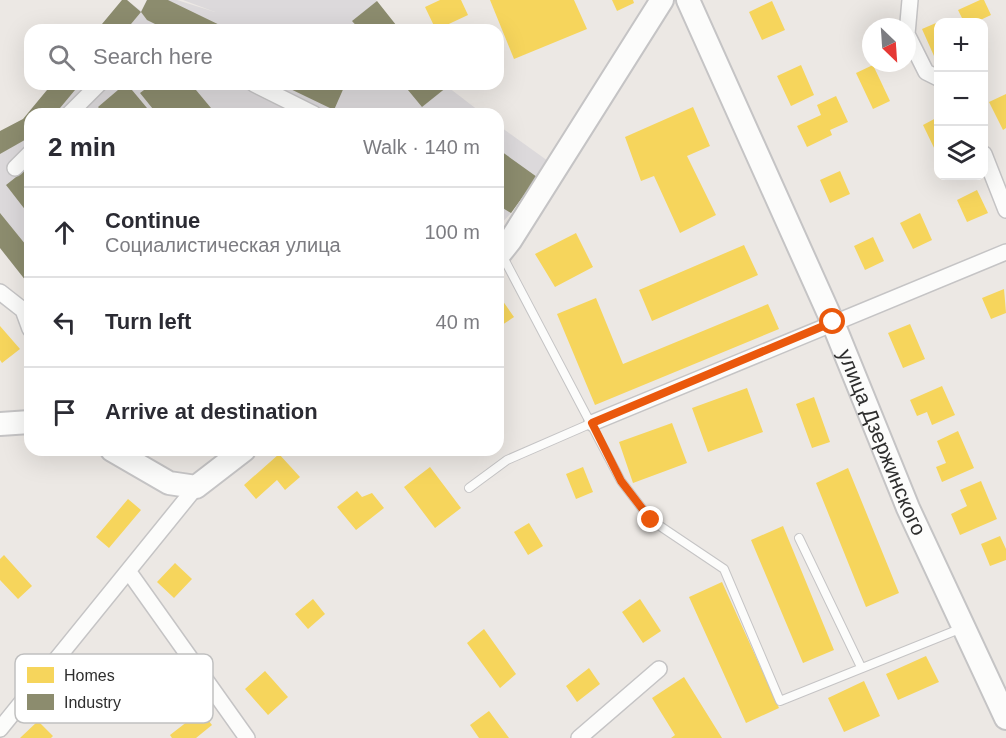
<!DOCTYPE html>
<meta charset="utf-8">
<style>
:root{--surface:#fff;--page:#f2f2f3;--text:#2b2b33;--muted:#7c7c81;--line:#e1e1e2}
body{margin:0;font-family:Arial,sans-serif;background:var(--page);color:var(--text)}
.controls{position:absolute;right:18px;top:18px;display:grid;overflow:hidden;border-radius:12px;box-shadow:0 6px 24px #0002}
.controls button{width:54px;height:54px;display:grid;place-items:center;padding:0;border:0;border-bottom:2px solid var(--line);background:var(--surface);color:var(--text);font:30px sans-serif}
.compass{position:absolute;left:862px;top:18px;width:54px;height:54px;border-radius:50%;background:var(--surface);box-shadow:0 6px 24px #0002;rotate:155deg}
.stop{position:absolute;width:18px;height:18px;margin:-14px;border:4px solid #ea580c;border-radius:50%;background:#fff}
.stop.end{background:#ea580c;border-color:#fff;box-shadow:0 2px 6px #0008}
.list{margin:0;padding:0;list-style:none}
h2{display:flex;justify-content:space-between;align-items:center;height:78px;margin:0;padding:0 24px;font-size:26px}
h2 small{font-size:20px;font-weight:400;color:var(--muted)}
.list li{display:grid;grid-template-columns:39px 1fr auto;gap:18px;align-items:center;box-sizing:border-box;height:90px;padding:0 24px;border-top:2px solid var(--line)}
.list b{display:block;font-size:22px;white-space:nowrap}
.list p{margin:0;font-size:20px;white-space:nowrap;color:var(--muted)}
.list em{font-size:20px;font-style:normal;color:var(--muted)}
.icon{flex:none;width:33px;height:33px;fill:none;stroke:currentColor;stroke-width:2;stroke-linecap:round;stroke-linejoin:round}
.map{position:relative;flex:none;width:1006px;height:738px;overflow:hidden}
.search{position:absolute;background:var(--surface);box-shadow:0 6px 24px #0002;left:24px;top:24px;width:480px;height:66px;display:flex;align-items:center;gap:15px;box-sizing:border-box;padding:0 21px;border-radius:18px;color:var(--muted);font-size:22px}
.panel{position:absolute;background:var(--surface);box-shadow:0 6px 24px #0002;left:24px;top:108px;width:480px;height:348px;border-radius:18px}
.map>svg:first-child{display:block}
</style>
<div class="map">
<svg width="1006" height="738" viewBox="0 0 1006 738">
<rect width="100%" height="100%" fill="#ece8e4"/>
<path fill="#dcd9db" d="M122,0H127L141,11L147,0H177L215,12L183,0H376L400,30H97Z
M52,84H444L483,114H30V286L0,248V132L23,119Z
M498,125L548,161L511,213L498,227Z"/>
<path fill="#f6d55c" d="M440,0H461L468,15L436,30L425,7Z
M490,0H574L587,29L514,59Z
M612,0H633L634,3L617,11Z
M980,0H984L991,15L976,22H964L958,10Z
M772,1L785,30L762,40L749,12Z
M936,23L938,29V65L922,29Z
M801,65L814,95L791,106L777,76Z
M873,65L890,101L873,109L856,73Z
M1006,94V128L1003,130L989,102Z
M836,96L848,122L830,130L832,135L807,147L797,126L821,115L817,105Z
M693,107L710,146L687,156L716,215L680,233L654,176L641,181L625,137Z
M938,117V153L937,154L923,125Z
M840,171L850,194L830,203L820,180Z
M977,190L988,213L967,222L957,200Z
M920,213L932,240L913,249L900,223Z
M576,233L593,267L555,287L535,254Z
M873,237L884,261L865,270L854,246Z
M744,245L758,275L652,321L639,290Z
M1004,289L1006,313L991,319L982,298Z
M500,297L514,317L499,327L498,298Z
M596,298L623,364L768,304L779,329L595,405L557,314Z
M910,324L925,359L903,368L888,333Z
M0,326L20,349L2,363L0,360Z
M942,386L955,415L932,425L927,412L917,416L910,400Z
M747,388L763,432L708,452L692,408Z
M814,397L830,442L812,448L796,404Z
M672,423L687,463L633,483L619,442Z
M958,431L974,468L942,482L936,467L946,463L937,441Z
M279,454L300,477L285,490L277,480L256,499L244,485Z
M430,467L461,508L435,528L404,487Z
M583,467L593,492L576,499L566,474Z
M848,468L899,593L866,607L816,483Z
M981,481L997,519L960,535L951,514L967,506L960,490Z
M357,491L362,497L372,493L384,508L356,530L337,507Z
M128,499L141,510L109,548L96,537Z
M529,523L543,546L528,555L514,532Z
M783,526L834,650L803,663L751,540Z
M1000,536L1006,549V560L990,566L981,544Z
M4,555L32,586L18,599L0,580V559Z
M175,563L192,579L174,598L157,582Z
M722,582L779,708L746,723L689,597Z
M313,599L325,614L308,629L295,614Z
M640,599L661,631L643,643L622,612Z
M484,629L516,674L500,688L467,643Z
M926,656L939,682L898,700L886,674Z
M589,668L600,684L577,702L566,686Z
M265,671L288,697L268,715L245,689Z
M684,677L722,738H671L675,735L652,698Z
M864,681L880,716L844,732L828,698Z
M201,711L212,725L196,738H172L170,735Z
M489,711L509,738H479L470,725Z
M38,721L53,736L51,738H20Z"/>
<path fill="#8c8c6e" d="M122,0H127L141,12L147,0H168L230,30H167L147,20L141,12L126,30H97Z
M377,1L400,30H360L352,21Z
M52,84H80L55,114H30V137L0,154V131L23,119Z
M125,84H127L152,114H104L98,107Z
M152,84H191L216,114H157L140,93Z
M280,84H343L345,85L334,110Z
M403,84H444L447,87L422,107Z
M498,149L537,177L511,213L498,205Z
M30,166V216L6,185Z
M0,213L30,250V286L0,248Z"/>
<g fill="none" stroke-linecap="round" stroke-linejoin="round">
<defs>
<path id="lane" d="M502,255L621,481L651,520L724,569L780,701L962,628
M469,488L507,460L592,423
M799,538L861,667"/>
<path id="street" d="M910,0L907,34L926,72L938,78
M254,84L314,114
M69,114L99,84
M984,154L1006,210
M15,168L30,153
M0,292L23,310L30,329
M592,423L1006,252
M129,572L247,738
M0,729L196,487
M579,738L659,669"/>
<g id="secondary">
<path id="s1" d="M688,0L833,323L908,508L1006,718"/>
<path d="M498,256L510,241L662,0"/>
<path d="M0,424L30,422"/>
<path d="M112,450L169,483L196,487L244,450"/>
</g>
</defs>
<use href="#lane" stroke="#c5c4c5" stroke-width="10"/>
<use href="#street" stroke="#c5c4c5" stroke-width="18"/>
<use href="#secondary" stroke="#c5c4c5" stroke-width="26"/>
<use href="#lane" stroke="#fcfcfb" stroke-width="8"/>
<use href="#street" stroke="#fcfcfb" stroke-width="15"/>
<use href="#secondary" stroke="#fcfcfb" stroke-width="22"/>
</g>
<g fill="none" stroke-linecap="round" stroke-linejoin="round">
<path stroke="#ea580c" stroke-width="8" d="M651,520L621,481L592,423L833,322"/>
</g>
<g text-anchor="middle" stroke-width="6" stroke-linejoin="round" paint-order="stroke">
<g font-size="21" fill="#2e2e2e" stroke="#fff">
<text dy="7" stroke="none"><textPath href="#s1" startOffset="483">улица Дзержинского</textPath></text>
</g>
</g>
<rect x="15" y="654" width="198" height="69" rx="9" fill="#fff" stroke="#c0c0c0" stroke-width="1.5"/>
<rect x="27" y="667" width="27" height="16" fill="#f6d55c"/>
<rect x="27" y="694" width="27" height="16" fill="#8c8c6e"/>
<g font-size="16" fill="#2e2e2e">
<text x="64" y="681">Homes</text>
<text x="64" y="708">Industry</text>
</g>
</svg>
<div class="controls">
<button>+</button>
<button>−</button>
<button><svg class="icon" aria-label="layers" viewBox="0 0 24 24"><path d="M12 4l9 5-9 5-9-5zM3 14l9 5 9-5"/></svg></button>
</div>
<svg class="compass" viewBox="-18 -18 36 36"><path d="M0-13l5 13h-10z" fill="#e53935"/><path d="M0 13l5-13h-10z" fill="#7c7c81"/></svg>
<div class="stop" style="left:833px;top:322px"></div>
<div class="stop end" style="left:651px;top:520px"></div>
<div class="search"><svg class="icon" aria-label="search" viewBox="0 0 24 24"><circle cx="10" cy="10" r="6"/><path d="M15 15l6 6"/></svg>Search here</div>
<section class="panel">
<h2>2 min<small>Walk · 140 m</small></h2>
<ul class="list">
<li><svg class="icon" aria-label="ahead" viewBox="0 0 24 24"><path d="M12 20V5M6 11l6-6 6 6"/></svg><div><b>Continue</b><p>Социалистическая улица</p></div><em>100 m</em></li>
<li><svg class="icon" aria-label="left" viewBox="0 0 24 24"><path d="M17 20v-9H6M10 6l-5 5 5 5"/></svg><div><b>Turn left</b></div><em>40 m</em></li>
<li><svg class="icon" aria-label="arrive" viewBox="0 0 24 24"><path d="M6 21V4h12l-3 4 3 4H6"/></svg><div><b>Arrive at destination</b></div></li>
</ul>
</section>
</div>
